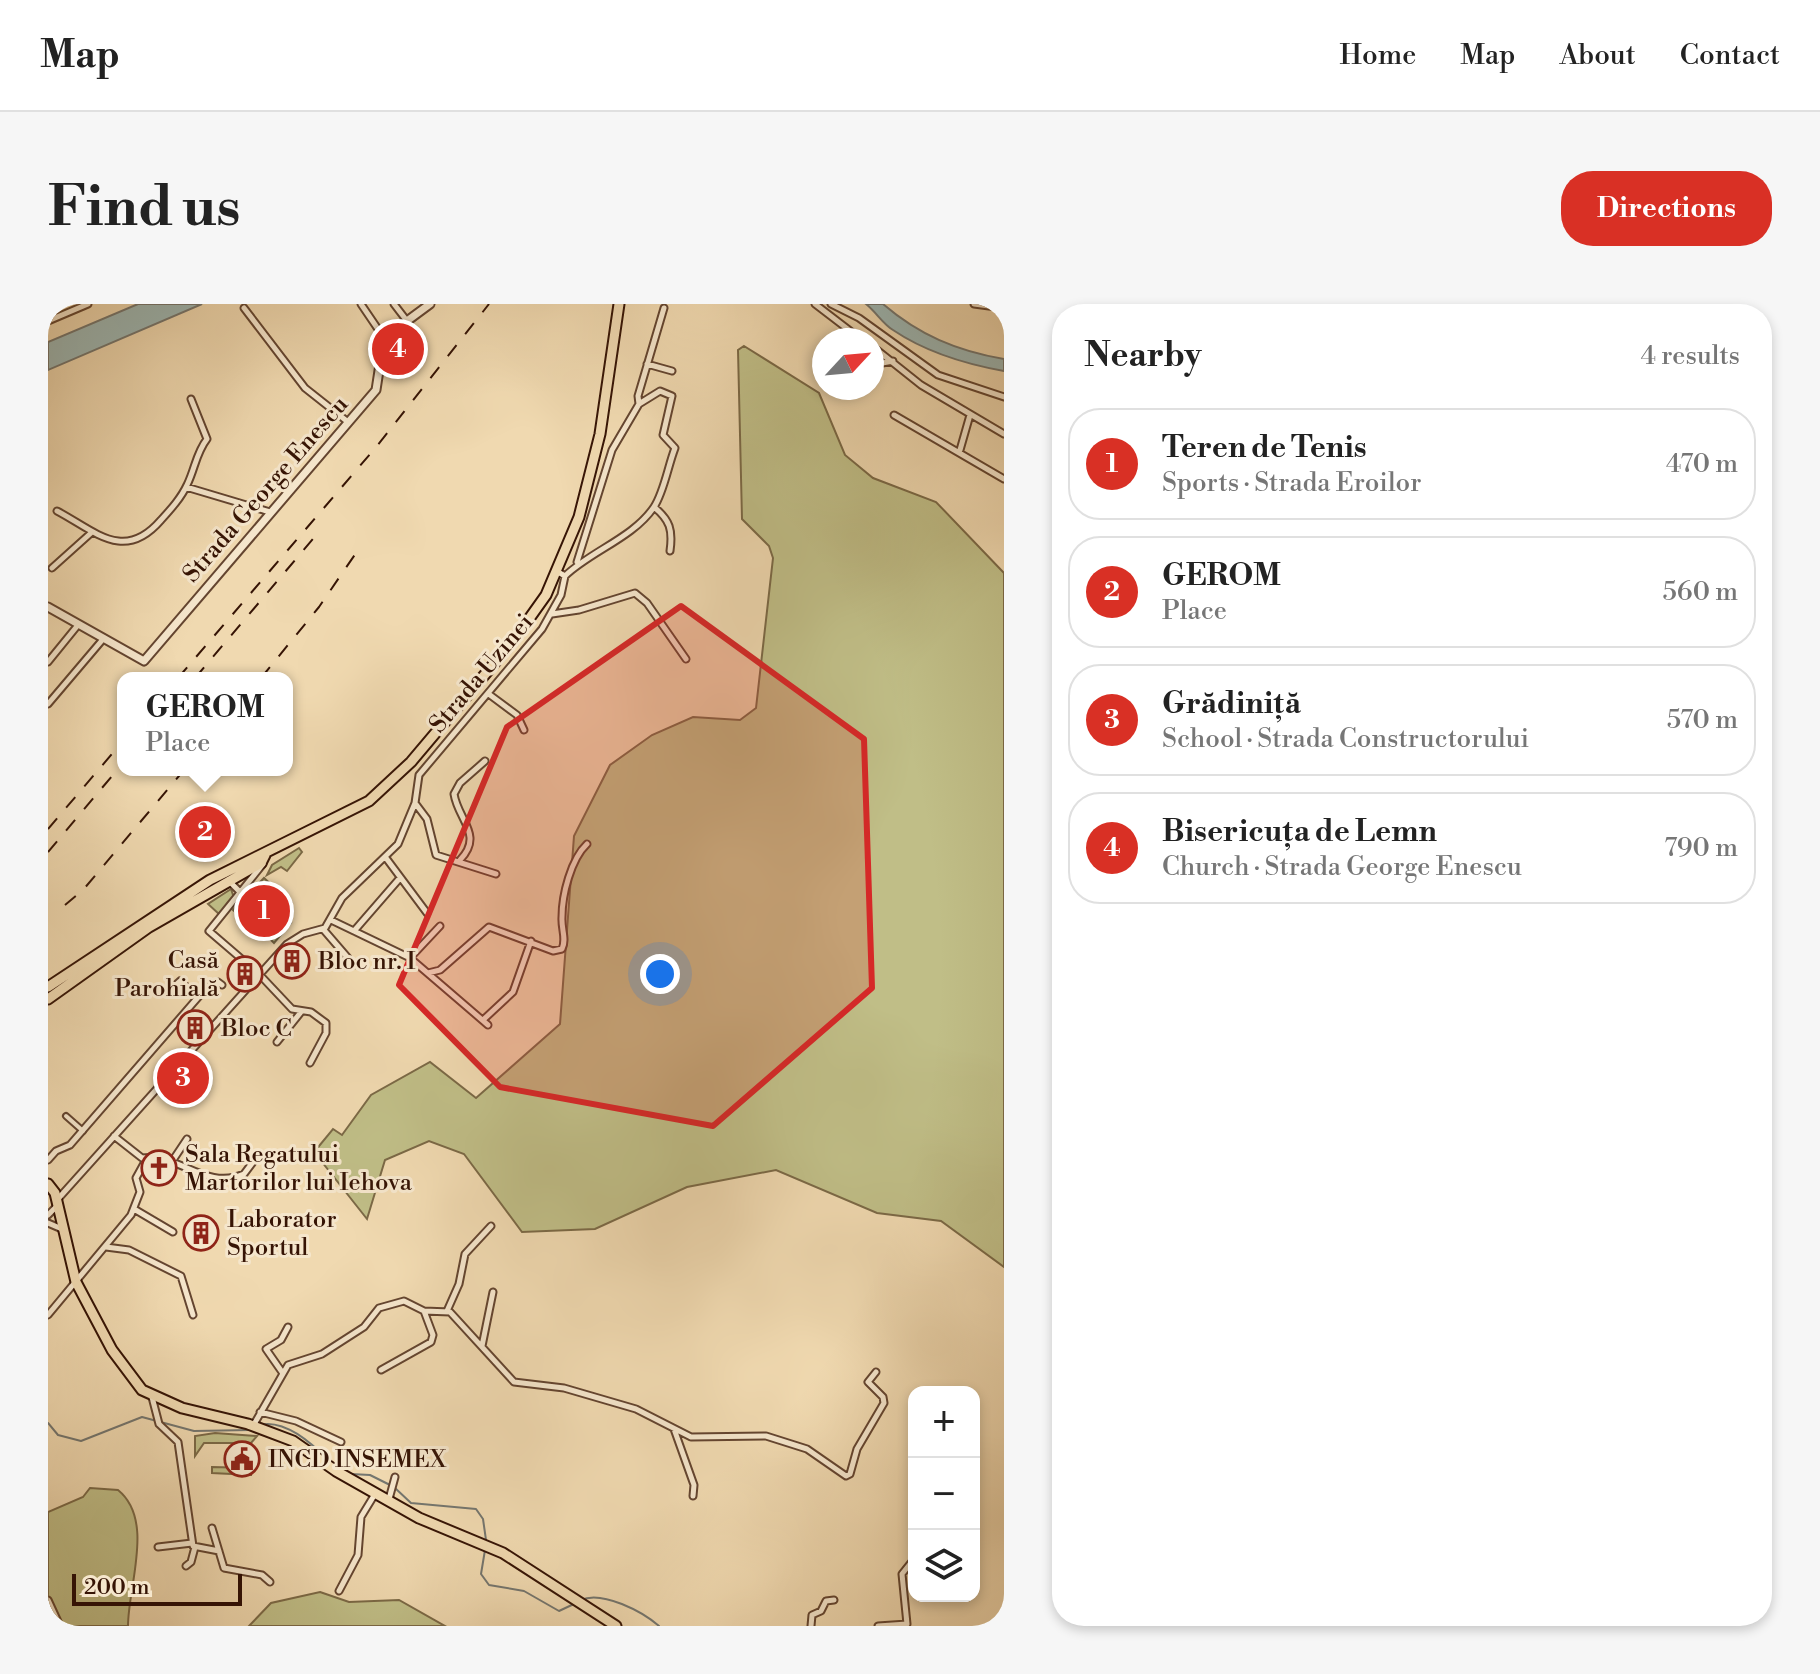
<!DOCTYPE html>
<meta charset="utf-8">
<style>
:root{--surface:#fff;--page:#f6f6f6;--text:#222;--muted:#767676;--line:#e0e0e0;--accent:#d93025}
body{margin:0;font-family:"Libre Bodoni",serif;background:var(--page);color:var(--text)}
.controls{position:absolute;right:24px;bottom:24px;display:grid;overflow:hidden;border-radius:16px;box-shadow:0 4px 12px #0003}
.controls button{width:72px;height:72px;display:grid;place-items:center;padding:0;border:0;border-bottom:2px solid var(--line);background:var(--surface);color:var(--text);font:40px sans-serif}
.compass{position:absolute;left:764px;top:24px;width:72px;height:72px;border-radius:50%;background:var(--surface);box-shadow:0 4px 12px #0003;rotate:64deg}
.scale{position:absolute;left:24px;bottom:20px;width:170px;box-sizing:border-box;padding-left:8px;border:4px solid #361405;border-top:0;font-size:22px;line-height:28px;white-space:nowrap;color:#361405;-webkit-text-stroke:6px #f5e6cc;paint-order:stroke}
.you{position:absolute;left:612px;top:670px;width:28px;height:28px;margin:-20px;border:6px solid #fff;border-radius:50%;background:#1a73e8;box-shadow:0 0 0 12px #1a73e833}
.badge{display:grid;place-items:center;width:52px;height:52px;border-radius:50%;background:var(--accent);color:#fff;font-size:26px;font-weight:700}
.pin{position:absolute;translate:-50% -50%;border:4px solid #fff;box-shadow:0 2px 8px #0006}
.popup{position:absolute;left:69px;top:368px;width:176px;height:104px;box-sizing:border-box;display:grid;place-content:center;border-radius:16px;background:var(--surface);filter:drop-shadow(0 2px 6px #0005);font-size:26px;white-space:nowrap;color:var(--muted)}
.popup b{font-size:30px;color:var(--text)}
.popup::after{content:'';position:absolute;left:50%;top:100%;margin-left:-16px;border:16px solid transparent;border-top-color:var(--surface)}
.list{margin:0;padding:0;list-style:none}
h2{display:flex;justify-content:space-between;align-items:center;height:104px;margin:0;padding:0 32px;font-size:34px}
h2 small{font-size:26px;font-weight:400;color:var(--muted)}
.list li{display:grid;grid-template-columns:52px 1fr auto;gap:24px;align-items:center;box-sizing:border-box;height:112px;margin:0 16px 16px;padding:0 16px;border:2px solid var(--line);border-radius:32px}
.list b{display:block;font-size:30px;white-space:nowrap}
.list p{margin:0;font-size:26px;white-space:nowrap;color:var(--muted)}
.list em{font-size:26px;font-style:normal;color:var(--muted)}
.icon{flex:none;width:44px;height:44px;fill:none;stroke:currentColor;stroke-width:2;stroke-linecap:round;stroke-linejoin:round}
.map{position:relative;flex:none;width:956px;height:1322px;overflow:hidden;border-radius:32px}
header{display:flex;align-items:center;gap:48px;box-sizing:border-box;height:112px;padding:0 40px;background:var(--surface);border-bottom:2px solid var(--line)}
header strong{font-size:38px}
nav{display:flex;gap:44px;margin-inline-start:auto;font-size:28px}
.intro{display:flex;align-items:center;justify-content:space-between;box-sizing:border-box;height:192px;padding:0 48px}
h1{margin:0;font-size:56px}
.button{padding:20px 36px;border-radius:32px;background:var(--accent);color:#fff;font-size:28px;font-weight:700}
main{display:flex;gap:48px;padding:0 48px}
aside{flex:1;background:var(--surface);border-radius:32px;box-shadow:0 4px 12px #0003}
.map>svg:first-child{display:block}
</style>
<header>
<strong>Map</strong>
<nav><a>Home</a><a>Map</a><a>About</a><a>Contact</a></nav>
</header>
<div class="intro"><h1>Find us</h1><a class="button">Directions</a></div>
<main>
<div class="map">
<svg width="956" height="1322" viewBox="0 0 956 1322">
<rect width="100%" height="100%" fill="#f0d9b0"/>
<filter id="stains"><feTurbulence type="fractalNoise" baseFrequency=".0025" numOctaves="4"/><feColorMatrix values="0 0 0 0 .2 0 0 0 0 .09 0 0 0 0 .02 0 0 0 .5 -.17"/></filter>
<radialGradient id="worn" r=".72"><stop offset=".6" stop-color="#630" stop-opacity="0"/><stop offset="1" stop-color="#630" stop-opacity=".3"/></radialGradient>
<path fill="#c0be87" stroke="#7b6946" stroke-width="2" d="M696,42L771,89L797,151L825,174L888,198L956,269V963L893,917L829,909L728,866L639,883L547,925L474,928L416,850L381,837L337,856L319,915L274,858L280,849L269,859L262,853L285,825L294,831L323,791L382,758L428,794L512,720L526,532L562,461L604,431L645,413L692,416L708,404L725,254L721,242L694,215L690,46Z
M251,544L254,548L239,567L233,563L219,571L224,561Z
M216,574L244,599L225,585L220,590L213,585L193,607L199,613L196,616L185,606Z
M183,585L186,594L171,610L160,600Z
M218,601L243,619L226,639L218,631L225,623L209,610Z
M167,1129L209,1132L203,1139H156L147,1152V1132Z
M164,1163L203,1164V1171L164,1169Z
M42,1184L70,1186C107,1216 80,1281 80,1322H0V1208L35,1193Z
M272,1288L301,1298L351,1296L397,1322H201L223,1299Z"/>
<path fill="#9db8b5" stroke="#74766f" stroke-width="2" d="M90,0H154L0,66V38Z
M818,0H835C871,31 909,47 956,55V67C917,60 879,49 845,26C835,20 828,8 818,0Z"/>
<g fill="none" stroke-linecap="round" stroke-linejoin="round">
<path stroke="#74766f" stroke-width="2" d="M0,1119L10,1131L33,1137L94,1113L146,1127L202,1126
M211,1121C238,1114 266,1142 284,1159
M303,1170L322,1171L342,1181
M347,1184L363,1199L428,1205L435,1215L438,1236
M437,1246L433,1270L441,1281L476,1287L511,1307L528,1299
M533,1296C554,1286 595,1308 611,1322"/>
<defs>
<path id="pedestrian" d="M18,812L35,827"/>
<path id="minor" d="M313,0L336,34
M346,0L359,17
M767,0L814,36
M783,0L811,14L890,71L956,93
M926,0L956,4
M196,4L257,84L300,118
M0,17L40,0
M824,42L873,81L956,130
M599,60L624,67
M824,61L845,57
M846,111L956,175
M912,146L922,111
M138,183L222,208
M606,203C622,216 625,226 622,247
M9,207C47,227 76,259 113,216C123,205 133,194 139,181C147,165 148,149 159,135L143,95
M529,258L564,146L591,100L590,92L616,4
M4,264L43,229
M517,272C543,247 585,234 606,203C616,188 620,162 627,144L615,131L624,92L612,87L591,100
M504,310L531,306L587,289L599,299L638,355
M0,358L30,321
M442,391L469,411L476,426
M0,400L56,334
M367,499L379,515L388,551L448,570
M338,554L379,609
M412,556C436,531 410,516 406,490L412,479L437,457
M215,560L161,627L211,670L244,705L263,708L278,719V729L262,759
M180,576L193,589
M283,616L362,654L440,721
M275,625L306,661
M306,627L352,574
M362,654L392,622
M380,669L392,666L441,623L505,647L514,645C519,635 513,625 514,613C514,591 523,555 539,540
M121,687L132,677L150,693
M435,716L465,688L483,637
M229,738L253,708
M66,832L94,854C130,848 157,887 196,870L208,854
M0,856L8,847L22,841L159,683L170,678L174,681
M123,859L139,835
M9,896L239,640L255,630L277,624L294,594L350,540L367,499L371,471L494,325L513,291L517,272L510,268
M86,905L125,928
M0,911L9,902
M0,919L14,925
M58,943L81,946L133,972L145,1011
M399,1007L411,980L417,950L443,922
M0,1011L83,911L92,888L88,874L99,854
M434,1042L445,988
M333,1066L383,1038L385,1031L376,1007
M234,1068L218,1045L233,1036L240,1023
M104,1093L111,1120L130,1138L145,1242L171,1247
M212,1108L248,1117L293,1138
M205,1122L240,1061L274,1050L316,1023L331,1004L356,997L376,1007L402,1008L466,1078L516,1084L588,1105L643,1133L718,1132L759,1145L798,1172L802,1170L809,1145L836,1099L835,1093L820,1078L828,1068
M626,1125L646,1181L645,1192
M341,1195L347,1173
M164,1224L176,1264L214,1271L222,1278
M110,1243L144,1239
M138,1262L143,1258L147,1243
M291,1287L310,1251L313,1213L327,1190
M0,1296L12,1322
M763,1322L764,1311L773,1307L778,1297L786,1296
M830,1322L859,1320L854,1270L866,1255"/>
<path id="tertiary" d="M0,303L96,357L328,86L336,34L382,0"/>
<path id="primary" d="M0,683L162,576L321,497L363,458L466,336L498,291L531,213L552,130L571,0
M0,695L101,623L213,559L217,551
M0,880L7,889L28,978L64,1046L94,1086L134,1104L200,1120L245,1137L288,1167L371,1214L455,1249L568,1322"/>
</defs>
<use href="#pedestrian" stroke="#644530" stroke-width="8"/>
<use href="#minor" stroke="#644530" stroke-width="9"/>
<use href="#tertiary" stroke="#644530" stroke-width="11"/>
<use href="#primary" stroke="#361405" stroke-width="13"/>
<use href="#pedestrian" stroke="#f5e6cc" stroke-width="4"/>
<use href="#minor" stroke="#f5e6cc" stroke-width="5"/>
<use href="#tertiary" stroke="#f5e6cc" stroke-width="7"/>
<use href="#primary" stroke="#f0d9b0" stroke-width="9"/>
<path stroke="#361405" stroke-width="2" stroke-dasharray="14 14" stroke-linecap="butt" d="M130,374L329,142L441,0
M147,374L270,229
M213,374L271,303L308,249
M0,525L75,437
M0,548L75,459
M17,601L35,586L136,466"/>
</g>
<path fill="#d62828" fill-opacity="0.2" stroke="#d62828" stroke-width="6" stroke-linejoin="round" d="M633,302L816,435L824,684L665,822L452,783L351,681L459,423Z"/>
<defs>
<symbol id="building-ring" viewBox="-11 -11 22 22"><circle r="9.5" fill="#f5e6cc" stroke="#8f2418" stroke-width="1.5"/><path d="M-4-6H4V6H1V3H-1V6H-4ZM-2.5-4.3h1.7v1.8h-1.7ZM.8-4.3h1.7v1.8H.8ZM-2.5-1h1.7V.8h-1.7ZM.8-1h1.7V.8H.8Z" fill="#8f2418"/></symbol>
<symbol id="church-ring" viewBox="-11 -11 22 22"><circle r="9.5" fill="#f5e6cc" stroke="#8f2418" stroke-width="1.5"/><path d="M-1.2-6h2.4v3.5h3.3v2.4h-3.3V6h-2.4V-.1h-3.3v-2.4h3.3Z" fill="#8f2418"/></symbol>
<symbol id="civic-ring" viewBox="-11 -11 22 22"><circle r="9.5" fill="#f5e6cc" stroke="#8f2418" stroke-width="1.5"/><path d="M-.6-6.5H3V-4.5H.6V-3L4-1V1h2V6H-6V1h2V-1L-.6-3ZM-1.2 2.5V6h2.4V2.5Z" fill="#8f2418"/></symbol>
</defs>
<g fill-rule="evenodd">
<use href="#building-ring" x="224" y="637" width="40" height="40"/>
<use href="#building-ring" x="177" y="650" width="40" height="40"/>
<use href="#building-ring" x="127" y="704" width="40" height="40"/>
<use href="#church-ring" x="91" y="844" width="40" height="40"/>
<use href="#building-ring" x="133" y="909" width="40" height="40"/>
<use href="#civic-ring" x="174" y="1135" width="40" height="40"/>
</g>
<g text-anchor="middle" stroke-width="6" stroke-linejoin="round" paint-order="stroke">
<g font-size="24" fill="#361405" stroke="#f5e6cc">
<text transform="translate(217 185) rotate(-49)" y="8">Strada George Enescu</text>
<text transform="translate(433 369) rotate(-50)" y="8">Strada Uzinei</text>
</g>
<g font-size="24" fill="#361405" stroke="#f5e6cc" text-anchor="start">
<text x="171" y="664" text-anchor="end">Casă<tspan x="171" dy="28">Parohială</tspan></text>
<text x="270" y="665">Bloc nr. I</text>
<text x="173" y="732">Bloc C</text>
<text x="137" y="858">Sala Regatului<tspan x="137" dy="28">Martorilor lui Iehova</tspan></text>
<text x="179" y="923">Laborator<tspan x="179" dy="28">Sportul</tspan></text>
<text x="220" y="1163">INCD INSEMEX</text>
</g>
</g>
<rect width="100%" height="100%" filter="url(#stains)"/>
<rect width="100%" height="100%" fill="url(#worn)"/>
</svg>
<div class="controls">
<button>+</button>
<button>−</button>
<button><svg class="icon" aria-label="layers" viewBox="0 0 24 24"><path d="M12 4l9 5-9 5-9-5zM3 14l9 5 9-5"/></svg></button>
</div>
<svg class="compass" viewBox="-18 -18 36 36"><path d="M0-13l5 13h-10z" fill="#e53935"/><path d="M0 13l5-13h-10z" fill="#767676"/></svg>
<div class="scale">200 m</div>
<div class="you"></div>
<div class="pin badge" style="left:216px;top:607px">1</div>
<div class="pin badge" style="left:157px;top:528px">2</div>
<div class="popup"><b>GEROM</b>Place</div>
<div class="pin badge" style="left:135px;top:774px">3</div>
<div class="pin badge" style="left:350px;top:45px">4</div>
</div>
<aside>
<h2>Nearby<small>4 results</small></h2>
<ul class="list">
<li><span class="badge">1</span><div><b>Teren de Tenis</b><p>Sports · Strada Eroilor</p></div><em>470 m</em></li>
<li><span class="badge">2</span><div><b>GEROM</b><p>Place</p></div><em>560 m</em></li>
<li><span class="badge">3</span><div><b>Grădiniță</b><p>School · Strada Constructorului</p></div><em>570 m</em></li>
<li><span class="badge">4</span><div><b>Bisericuța de Lemn</b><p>Church · Strada George Enescu</p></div><em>790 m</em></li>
</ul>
</aside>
</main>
